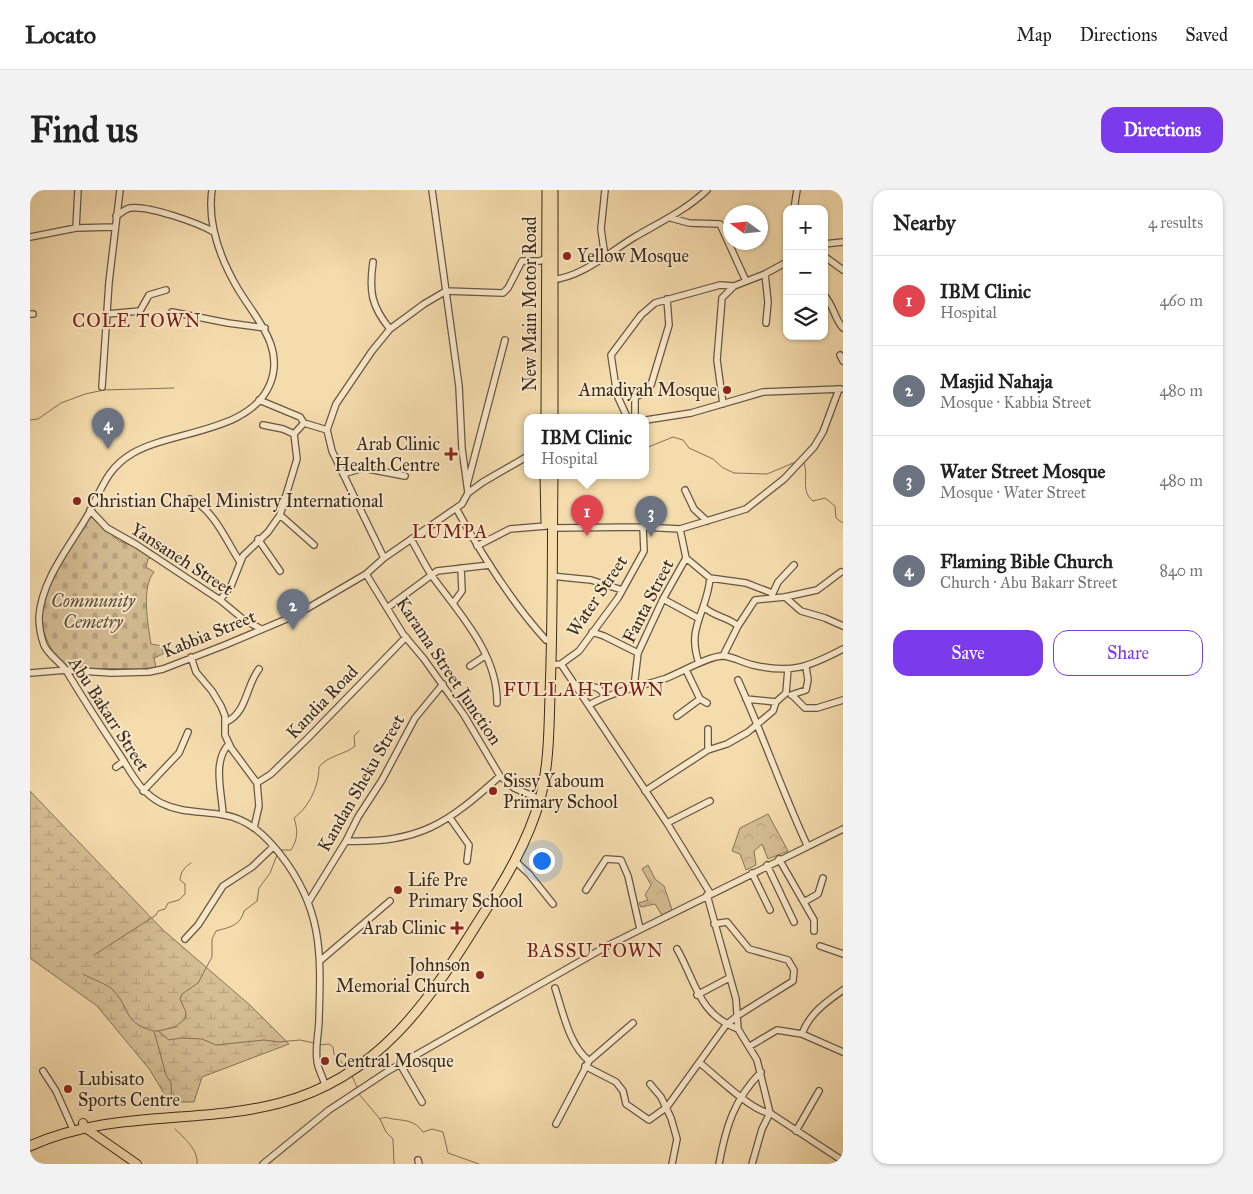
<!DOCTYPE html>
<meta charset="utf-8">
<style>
:root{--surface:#fff;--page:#f2f2f2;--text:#222;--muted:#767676;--line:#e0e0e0;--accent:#7c3aed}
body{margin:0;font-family:"IM FELL Great Primer",serif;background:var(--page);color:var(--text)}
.controls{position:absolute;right:15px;top:15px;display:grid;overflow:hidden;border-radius:10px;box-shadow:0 1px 4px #0004}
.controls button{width:45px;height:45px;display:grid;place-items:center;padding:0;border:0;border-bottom:1px solid var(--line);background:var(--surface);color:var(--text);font:25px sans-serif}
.compass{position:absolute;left:693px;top:15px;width:45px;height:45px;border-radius:50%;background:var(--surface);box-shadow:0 1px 4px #0004;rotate:285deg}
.you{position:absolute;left:511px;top:670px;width:18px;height:18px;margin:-12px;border:4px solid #fff;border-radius:50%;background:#1a73e8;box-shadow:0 0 0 8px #1a73e833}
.badge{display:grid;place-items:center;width:32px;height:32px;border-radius:50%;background:var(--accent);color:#fff;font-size:16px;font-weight:700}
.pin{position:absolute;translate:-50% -41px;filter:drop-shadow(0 1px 2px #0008)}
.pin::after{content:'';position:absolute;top:26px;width:18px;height:15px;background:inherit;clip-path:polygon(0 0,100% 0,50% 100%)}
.popup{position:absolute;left:494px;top:224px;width:125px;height:65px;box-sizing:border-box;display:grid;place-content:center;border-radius:10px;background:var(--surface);filter:drop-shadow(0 1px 4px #0005);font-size:16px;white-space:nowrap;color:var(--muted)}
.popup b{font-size:19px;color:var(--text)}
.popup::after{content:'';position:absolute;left:50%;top:100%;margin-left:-10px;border:10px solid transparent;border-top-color:var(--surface)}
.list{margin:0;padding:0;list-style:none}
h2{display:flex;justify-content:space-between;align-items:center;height:65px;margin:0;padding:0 20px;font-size:21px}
h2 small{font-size:16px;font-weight:400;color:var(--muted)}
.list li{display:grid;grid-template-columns:32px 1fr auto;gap:15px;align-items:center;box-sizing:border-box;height:90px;padding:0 20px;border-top:1px solid var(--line)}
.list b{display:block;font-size:19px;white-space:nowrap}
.list p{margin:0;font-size:16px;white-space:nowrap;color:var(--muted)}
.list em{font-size:16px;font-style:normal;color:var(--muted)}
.actions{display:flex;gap:10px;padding:15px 20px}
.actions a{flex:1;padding:11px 0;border:1px solid var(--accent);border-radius:15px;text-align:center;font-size:18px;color:var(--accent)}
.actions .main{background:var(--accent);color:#fff}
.icon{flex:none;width:28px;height:28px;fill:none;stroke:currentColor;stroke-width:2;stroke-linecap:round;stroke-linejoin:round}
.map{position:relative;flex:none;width:813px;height:974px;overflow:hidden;border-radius:15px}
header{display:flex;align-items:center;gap:30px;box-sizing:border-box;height:70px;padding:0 25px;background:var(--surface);border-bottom:1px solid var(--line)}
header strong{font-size:24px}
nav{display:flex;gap:28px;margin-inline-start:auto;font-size:18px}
.intro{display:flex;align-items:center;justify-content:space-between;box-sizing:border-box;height:120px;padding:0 30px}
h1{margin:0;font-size:35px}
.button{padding:12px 22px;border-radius:15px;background:var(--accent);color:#fff;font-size:18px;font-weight:700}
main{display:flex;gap:30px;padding:0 30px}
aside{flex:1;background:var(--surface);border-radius:15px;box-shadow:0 1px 4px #0004}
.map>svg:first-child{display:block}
</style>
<header>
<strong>Locato</strong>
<nav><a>Map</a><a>Directions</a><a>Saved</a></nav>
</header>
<div class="intro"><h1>Find us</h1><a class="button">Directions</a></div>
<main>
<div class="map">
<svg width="813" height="974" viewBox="0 0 813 974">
<defs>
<pattern id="forest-crowns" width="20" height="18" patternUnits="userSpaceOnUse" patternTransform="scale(1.25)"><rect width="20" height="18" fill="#d5be94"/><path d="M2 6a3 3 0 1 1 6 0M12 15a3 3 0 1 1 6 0" fill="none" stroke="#b8a37f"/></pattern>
<pattern id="wetland-marsh" width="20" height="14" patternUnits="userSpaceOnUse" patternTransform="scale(1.25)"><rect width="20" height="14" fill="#d5be94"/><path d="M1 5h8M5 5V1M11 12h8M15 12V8" fill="none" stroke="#b8a37f"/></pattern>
<pattern id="cemetery-stones" width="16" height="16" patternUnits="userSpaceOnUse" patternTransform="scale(1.25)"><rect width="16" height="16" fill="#d5be94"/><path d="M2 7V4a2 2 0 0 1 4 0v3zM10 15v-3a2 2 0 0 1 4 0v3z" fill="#b8a37f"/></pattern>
</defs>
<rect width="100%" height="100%" fill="#f5dcad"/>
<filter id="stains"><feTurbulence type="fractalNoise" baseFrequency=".004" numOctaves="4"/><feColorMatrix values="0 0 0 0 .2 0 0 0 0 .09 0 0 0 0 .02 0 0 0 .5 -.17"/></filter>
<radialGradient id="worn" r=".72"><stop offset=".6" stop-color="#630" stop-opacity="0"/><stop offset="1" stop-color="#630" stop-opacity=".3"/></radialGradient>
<path fill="url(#forest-crowns)" stroke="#867458" d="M738,624L758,661L738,669L732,654L724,661L726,675L716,680L710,664L702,661L710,638Z
M618,675L625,689L634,696L642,720L632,725L625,714L611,717L609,713L618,710L615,705L621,695L612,679Z"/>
<path fill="url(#wetland-marsh)" stroke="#867458" d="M0,601L132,739L221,816L259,854L172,887L164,912H139L120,880L67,816L0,768Z"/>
<path fill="url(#cemetery-stones)" stroke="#867458" d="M60,323L89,351L107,357L123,367L118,369L116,377L124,382C111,397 118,435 121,454L133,456V464L124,468L126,477L112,479L35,478C17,457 8,435 11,406Z"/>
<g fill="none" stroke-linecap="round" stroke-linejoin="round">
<path stroke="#837056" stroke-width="1" d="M0,230L8,229L31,213L55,204L74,200L144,198
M616,258L643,247L653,250L659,258L683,269L693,278L704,283L737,284L768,271
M774,273C779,286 770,301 783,311L795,308L805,316L806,328L813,333
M251,660H261C268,649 268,640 264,628C279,617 289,596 289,577C298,565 315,565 325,556L324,546L329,541
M64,765L126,725L128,721L135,719L138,713L149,710L155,704V694L150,690C151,681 154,678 161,673
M53,784C61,789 78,794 84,801C101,820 93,833 124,841L136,885L141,893L142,915
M125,841H128L139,850L151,848L172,849L186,855L234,850L249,852L270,850L284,853
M128,841L145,837L155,829L156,822L150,809L152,804L168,793L182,767V749L186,741C200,737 210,736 214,721L227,711L229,698L240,683L247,665
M289,855L299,854L303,857L304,864L315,876
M322,886L327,897
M328,903L350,929L356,942L363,949L364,974
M350,929C356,926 357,928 363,929C377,931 384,930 393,942L402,939L413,942L418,963L449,974
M145,939C154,948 169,960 167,974"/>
<defs>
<path id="minor" d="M182,0C177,35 191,70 208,99C226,129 255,157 240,194C220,243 143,240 103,263C77,278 72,298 59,323C41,355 12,388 9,427C9,436 11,447 14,455C19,466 31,472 37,482C54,510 72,538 90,565C102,584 110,602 131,613C151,623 172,621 194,625C218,629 235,645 250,664C293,719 291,763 289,829C289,842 285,857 287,870C287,877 292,885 294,892
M575,0L571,39L575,67
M764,19L767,0
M86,26C90,24 95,19 100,18C118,15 168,33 184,42
M641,28L659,33L690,34L716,91
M46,38L48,0
M0,47L46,38L84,37
M794,54L813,52
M794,66L813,80
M343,72C339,101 341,116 360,139
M735,84L738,112L736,133
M521,90C552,87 577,64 603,48C628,33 655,21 677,0
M794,105C804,116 804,128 813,138
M142,122L198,133L235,138
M0,124H3
M77,124L110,121L119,105L136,100
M810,165L813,171
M72,197L79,92L90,0
M229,210L270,227L274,233
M693,214L687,170L692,108L704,96L735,84L757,72
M597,227L587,205L581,165L611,125L625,113L690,95L704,96
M605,227V207L616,202L621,195L639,135L637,109
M616,230L661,223L733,202L811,199
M233,235L253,239L264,244
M313,284L333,278L375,286
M437,295L475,150
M655,300L664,319L677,331
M438,303L453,292L498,266
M160,309C183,318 197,352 210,372
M60,320L77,338L107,355L190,410L213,429L231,439
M427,320C452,365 481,412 516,450
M250,325L284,355
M522,338L613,337L650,339L716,319L754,289L784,257L793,242L809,199
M228,349L250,381
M381,349C388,361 394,374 402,386C429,423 468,464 467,513
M447,356L480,339L516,336
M354,368L302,261L297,240L306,214L342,161L360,139L394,114L416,101L473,103L478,98L492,71H510L516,68
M656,368L680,388L716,393L742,403
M336,384L373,444L394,469L434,525L470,586L484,598L505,607
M521,386L561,390L592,400
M742,405L748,392L764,375
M755,407L771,421L795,428L813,436
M633,409L668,428
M190,410L201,396L213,366L238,342L250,325L267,269L264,244L274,233L297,240
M424,412L432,401L431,378
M357,418L407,381L460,375
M675,418C685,427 698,427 708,436
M562,442L574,446L608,463
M693,466L708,436L725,410L755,407L787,400L811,382
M161,467L166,482L182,501L191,516L195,526V545L201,558L227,593L229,616L224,638
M669,473C656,437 677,423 680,388
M531,474L637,633L680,703
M521,475L531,474L549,461L588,408L614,361L613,337
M440,476L455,466
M656,480L670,509
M0,483L37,480L81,483L119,482L133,479L195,455L266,425L336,384L354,368L432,314L438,303L437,295L432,259L429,196L402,0
M708,490C733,545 752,601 777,655
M604,497L608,463L633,409L656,368L650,339
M548,499C561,496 568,494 575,506
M761,505L776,500L778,490L776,477
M762,505L775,518H787L813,510
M716,509L746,512
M559,515C582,502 608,497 634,489C649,484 679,465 694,466C703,467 714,473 723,475C761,484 779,477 813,459
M647,526L670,509L677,513
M196,532C217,523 216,495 229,479
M678,560V539
M86,577L94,571
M227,593L241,584L278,548L376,447
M113,601L149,563L158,542
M615,601L678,560L697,554L718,542L743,521L746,512L756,503L758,479
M193,625C192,603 182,571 199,554
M420,628L439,655L437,671
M637,633L680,611
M316,651C390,653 417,634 470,586
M749,669L784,730V741
M484,670L499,684L523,714
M737,675L764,732
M722,683L740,720
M556,700L576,669L591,670L598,686L610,739
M677,705L706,809L708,839L727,870L740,923L813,971
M279,711L316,651L328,627L352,590L385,528L413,494
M774,712L788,704L793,688
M155,749L168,735L193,696L222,677L243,657
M790,756L813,764
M647,759C666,792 668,824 708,839
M291,770L360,711
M525,798C533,822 539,855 559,871L526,934
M667,805L699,788
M772,844C779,824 796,812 813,800
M720,856L747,840L772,844L813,862
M559,871L603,833
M670,873C686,886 723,922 740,923L732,939L722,974
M370,874L392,912
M555,876L586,892L593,901L596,914L619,930L637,917L696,835L707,826L763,791L764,780L758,770L719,759L697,732L684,734
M13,881L26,901L42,937
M620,894L631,907L641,928L647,949L642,974
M766,941L789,901
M388,970L389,974
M233,974L299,920L358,881L577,756L813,639
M689,974C696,936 704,910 731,882"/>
<path id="major" d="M53,933L54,937L107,974"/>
<path id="highway" d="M516,227L517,0
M523,227V0
M515,285L516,334
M0,956C82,919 167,935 250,913C349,887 399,811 450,729C474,692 498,652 510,609C519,576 519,538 520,504C523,431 522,358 523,285"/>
</defs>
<use href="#minor" stroke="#675640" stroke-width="8"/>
<use href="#major" stroke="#382a1c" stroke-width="10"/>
<use href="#highway" stroke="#382a1c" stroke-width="11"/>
<use href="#minor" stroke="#f8e8ca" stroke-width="5.5"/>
<use href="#major" stroke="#f5dcad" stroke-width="8"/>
<use href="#highway" stroke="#f5dcad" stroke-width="9"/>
</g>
<g fill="#8f2418" stroke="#f8e8ca" stroke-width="2">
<circle cx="537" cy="66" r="5"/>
<circle cx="697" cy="200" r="5"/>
<path d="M418.5 256.5h5v5h5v5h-5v5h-5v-5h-5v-5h5z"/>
<circle cx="47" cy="311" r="5"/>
<circle cx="463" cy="601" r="5"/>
<circle cx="368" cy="700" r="5"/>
<path d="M424.5 730.5h5v5h5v5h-5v5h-5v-5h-5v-5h5z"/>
<circle cx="450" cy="785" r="5"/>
<circle cx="295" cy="871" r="5"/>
<circle cx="38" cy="899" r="5"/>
</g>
<g text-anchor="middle" stroke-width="4" stroke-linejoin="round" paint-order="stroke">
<g font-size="18" fill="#382a1c" stroke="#f8e8ca" text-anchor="start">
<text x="547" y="72">Yellow Mosque</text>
<text x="687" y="206" text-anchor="end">Amadiyah Mosque</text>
<text x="410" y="260" text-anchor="end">Arab Clinic<tspan x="410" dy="21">Health Centre</tspan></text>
<text x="57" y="317">Christian Chapel Ministry International</text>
<text x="473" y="597">Sissy Yaboum<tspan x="473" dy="21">Primary School</tspan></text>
<text x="378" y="696">Life Pre<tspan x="378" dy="21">Primary School</tspan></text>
<text x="416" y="744" text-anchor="end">Arab Clinic</text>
<text x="440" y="781" text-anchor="end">Johnson<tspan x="440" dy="21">Memorial Church</tspan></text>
<text x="305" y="877">Central Mosque</text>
<text x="48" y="895">Lubisato<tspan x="48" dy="21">Sports Centre</tspan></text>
</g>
<g font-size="18" fill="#382a1c" stroke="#f8e8ca">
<text transform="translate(500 114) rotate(-90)" y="6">New Main Motor Road</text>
<text transform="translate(152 369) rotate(33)" y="6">Yansaneh Street</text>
<text transform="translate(567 406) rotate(-56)" y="6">Water Street</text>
<text transform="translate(618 411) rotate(-63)" y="6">Fanta Street</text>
<text transform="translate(179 444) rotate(-22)" y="6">Kabbia Street</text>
<text transform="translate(419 481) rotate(56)" y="6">Karama Street Junction</text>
<text transform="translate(292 512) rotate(-46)" y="6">Kandia Road</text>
<text transform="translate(79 524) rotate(57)" y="6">Abu Bakarr Street</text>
<text transform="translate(331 593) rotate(-60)" y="6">Kandan Sheku Street</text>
</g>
<g font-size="18" font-style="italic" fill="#5f4f3a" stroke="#f8e8ca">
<text x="63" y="417">Community<tspan x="63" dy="21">Cemetry</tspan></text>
</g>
<g font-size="19" letter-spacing="1" fill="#7a1f14" stroke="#f8e8ca">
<text x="107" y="137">COLE TOWN</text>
<text x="420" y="348">LUMPA</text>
<text x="554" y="506">FULLAH TOWN</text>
<text x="565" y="767">BASSU TOWN</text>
</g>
</g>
<rect width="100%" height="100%" filter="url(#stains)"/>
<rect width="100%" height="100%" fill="url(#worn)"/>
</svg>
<div class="controls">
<button>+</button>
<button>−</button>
<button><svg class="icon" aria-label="layers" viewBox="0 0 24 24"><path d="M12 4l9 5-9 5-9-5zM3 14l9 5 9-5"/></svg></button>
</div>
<svg class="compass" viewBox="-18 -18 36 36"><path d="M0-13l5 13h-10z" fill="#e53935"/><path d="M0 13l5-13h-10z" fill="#767676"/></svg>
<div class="you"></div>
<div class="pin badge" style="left:557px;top:346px;background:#e0444e">1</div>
<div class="popup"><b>IBM Clinic</b>Hospital</div>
<div class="pin badge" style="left:263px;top:440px;background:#6b7280">2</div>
<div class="pin badge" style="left:621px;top:347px;background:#6b7280">3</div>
<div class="pin badge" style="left:78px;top:259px;background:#6b7280">4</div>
</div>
<aside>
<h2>Nearby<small>4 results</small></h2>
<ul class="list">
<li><span class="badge" style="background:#e0444e">1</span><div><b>IBM Clinic</b><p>Hospital</p></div><em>460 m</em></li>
<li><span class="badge" style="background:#6b7280">2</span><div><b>Masjid Nahaja</b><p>Mosque · Kabbia Street</p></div><em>480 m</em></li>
<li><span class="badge" style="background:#6b7280">3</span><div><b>Water Street Mosque</b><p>Mosque · Water Street</p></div><em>480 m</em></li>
<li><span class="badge" style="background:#6b7280">4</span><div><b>Flaming Bible Church</b><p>Church · Abu Bakarr Street</p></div><em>840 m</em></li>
</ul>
<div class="actions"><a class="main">Save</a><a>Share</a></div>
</aside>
</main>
